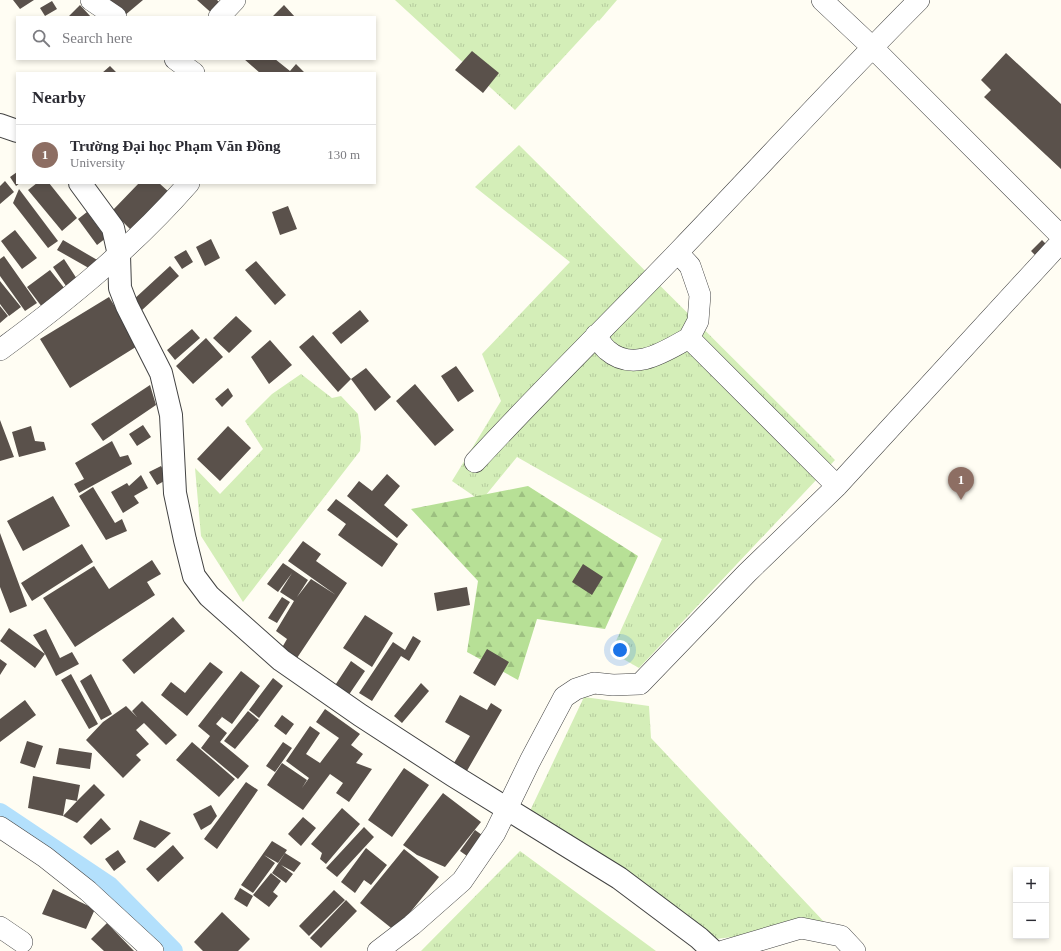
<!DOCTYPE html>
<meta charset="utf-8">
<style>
:root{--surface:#fff;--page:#f2f2f3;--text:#2b2b33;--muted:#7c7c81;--line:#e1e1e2;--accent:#1a73e8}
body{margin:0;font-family:Georgia,serif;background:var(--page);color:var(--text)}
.controls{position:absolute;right:12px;bottom:12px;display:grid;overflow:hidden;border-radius:0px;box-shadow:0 2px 6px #0003}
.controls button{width:36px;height:36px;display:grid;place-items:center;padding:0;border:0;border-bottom:1px solid var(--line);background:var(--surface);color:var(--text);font:20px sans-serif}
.you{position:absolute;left:620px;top:650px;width:14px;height:14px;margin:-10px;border:3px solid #fff;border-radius:50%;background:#1a73e8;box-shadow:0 0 0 6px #1a73e833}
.badge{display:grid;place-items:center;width:26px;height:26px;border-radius:50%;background:var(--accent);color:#fff;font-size:13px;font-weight:700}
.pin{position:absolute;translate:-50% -33px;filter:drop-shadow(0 1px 2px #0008)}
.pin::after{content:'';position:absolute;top:21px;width:14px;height:12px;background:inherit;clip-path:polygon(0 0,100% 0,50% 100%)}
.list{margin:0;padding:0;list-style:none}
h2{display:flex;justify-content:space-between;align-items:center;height:52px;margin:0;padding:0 16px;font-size:17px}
h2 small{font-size:13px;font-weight:400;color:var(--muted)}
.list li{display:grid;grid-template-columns:26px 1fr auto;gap:12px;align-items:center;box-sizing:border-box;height:60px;padding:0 16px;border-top:1px solid var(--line)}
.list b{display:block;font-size:15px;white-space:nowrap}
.list p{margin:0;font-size:13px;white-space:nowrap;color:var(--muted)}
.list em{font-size:13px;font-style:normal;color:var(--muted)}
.icon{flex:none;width:22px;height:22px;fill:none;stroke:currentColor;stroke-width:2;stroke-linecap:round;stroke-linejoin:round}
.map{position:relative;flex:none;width:1061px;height:951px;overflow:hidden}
.search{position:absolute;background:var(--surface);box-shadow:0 2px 6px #0003;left:16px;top:16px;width:360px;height:44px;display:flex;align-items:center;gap:10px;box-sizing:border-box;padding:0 14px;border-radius:0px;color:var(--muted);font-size:15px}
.panel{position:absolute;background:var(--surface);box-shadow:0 2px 6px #0003;left:16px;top:72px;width:360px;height:112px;border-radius:0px}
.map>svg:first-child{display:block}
</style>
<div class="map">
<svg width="1061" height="951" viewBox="0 0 1061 951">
<defs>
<pattern id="grass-tufts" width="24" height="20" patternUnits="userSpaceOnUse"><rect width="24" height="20" fill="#d4eeb8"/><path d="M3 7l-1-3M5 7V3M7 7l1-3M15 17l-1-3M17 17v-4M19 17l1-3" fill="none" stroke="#b5cb9d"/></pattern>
<pattern id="forest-firs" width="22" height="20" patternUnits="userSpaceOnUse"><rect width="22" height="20" fill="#b7e096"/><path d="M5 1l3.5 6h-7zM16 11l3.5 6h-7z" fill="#9cbf80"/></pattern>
</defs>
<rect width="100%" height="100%" fill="#fffdf3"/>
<path fill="url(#grass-tufts)" d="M395,0H617L599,21L598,20L515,110Z
M519,145L835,460L639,668L611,652L662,539L517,457L481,501L452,481L501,401L482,354L570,262L475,187Z
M301,374L332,398L341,396L358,414L361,437L360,451L243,602L201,536L195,468L220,494L263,449L245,421L272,394Z
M584,697L649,706L651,738L827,925L716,939L529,813Z
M520,851L656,951H421Z"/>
<path fill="url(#forest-firs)" d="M528,486L638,556L605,629L537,619L518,680L467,652L478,581L411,509Z"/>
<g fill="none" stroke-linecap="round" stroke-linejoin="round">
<path stroke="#b3e0fc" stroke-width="20" d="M0,813L109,886L173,951"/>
</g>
<path fill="#5a514b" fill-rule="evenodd" d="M13,0H34L20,9Z
M110,0H143L124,16Z
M197,0H217L225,8L216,17Z
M52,1L57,9L45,16L40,8Z
M80,5L91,17H68Z
M284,5L295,17H272Z
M472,51L499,73L483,93L455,70Z
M1006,53L1061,104V169L984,97L991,90L981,80Z
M244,59H275L290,71L296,64L305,73H260Z
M110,66L117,73H102Z
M17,172V183H20L16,186L10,177Z
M5,181L14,192L0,204V186Z
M37,183H49L77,218L62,231L28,190Z
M139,183H159L170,193L133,232L112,211Z
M19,189L58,241L48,248L13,203Z
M288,206L297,229L280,235L272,212Z
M87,212L106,238L97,245L78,219Z
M15,230L37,258L22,269L1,241Z
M211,239L220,258L205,266L196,247Z
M63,240L99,261L94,271L57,250Z
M1042,240L1053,251L1042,262L1031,251Z
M186,250L193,262L182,269L174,257Z
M4,256L37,303L25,311L0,276V259Z
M64,259L77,279L66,286L53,267Z
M256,261L286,295L275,305L245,270Z
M170,266L179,276L141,311L132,301Z
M50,270L65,289L42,307L27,287Z
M0,281L21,307L9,316L0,304Z
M109,297L139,345L70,388L40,339Z
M0,306L8,316L0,323Z
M360,310L369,321L341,344L332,333Z
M236,316L252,331L229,353L213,338Z
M192,329L200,338L175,360L167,350Z
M313,335L351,379L338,392L299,347Z
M206,338L223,357L193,384L176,366Z
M270,340L292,365L269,384L251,357Z
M456,366L474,391L458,402L441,376Z
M366,368L391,397L375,411L351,379Z
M415,384L454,430L435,446L396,401Z
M150,385L156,405L103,441L91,424Z
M228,388L233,396L222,407L215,399Z
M0,420L14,457L0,461Z
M143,425L151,437L137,446L129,434Z
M31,426L35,441L44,442L46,450L19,457L12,432Z
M228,426L251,448L220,481L197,459Z
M112,441L120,457L128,455L132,464L79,493L74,484L84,479L75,463Z
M161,466L168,479L157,485L149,472Z
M387,474L400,486L384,505L408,525L397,538L347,496L359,481L372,491Z
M141,475L148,488L134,496L139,503L123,513L111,492L127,483L129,486Z
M93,487L115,523L122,519L127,531L106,540L79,496Z
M53,496L70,526L23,551L7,521Z
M336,499L398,544L382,567L338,535L346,524L327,510Z
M0,533L27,606L10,613L0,587Z
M303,541L321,554L316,561L347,583L295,661L280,651L287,639L276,631L294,601L280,592L292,573L278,592L267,584L283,563L308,580L297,597L311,579L336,595L288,561Z
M82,544L93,562L32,601L21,583Z
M152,560L161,574L147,582L155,595L75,647L43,598L94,566L109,589Z
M583,564L603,577L592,595L572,582Z
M467,587L470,605L437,611L434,593Z
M282,597L290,602L277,623L268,618Z
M365,615L393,633L372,667L343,648Z
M173,617L185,631L134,674L122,660Z
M9,628L45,654L33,635L46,629L60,658L72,652L79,664L56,676L45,654L35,668L0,641Z
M413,636L421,641L409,661L401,656L372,701L359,693L393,642L405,650Z
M487,649L509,662L495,686L473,673Z
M0,659L7,664L0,675Z
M351,661L365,671L346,699L332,690Z
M210,662L223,672L187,716L161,695L171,682L185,693Z
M241,671L260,686L232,724L215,712L222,717L216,724L227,733L220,742L249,766L238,779L201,748L210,736L198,726Z
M71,674L98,724L89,729L61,680Z
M91,674L112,714L101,720L80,681Z
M273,678L283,686L259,718L249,710Z
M421,683L429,691L402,723L394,716Z
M460,695L487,710L491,703L502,710L464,776L451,768L470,736L445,722Z
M25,700L36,715L0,742V719Z
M142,701L177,735L166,745L144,723L136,730L149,744L136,755L141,760L123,778L86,740L103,722L126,706L137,717L132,711Z
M325,709L360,734L351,745L363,754L356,763L372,769L349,802L336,793L343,783L330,774L303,810L267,785L282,763L307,780L302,788L309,778L286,761L310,726L320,733L306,754L320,763L339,738L316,722Z
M248,711L259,720L235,749L224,741Z
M282,715L294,724L286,735L274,726Z
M27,741L43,746L35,768L20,763Z
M192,742L235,779L219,797L176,760Z
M283,742L292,748L275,772L266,766Z
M59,748L92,753L90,769L56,764Z
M404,768L429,785L392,837L368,820Z
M33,776L80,785L77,801L94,784L105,795L77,823L63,816L28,808ZM66,799L77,801L63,816Z
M246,782L258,790L217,849L204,839Z
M443,793L481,822L445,867L417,855L403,845Z
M211,805L217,816L211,824L201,830L193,814Z
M342,808L360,824L326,864L320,859L322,853L311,844Z
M303,817L316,828L301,846L288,834Z
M101,818L111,829L91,845L83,837Z
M140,820L171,833L155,848L133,839Z
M364,827L374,837L337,877L326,868Z
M475,830L489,840L474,861L460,851Z
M272,841L287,850L278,863L264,855L275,863L253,893L241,885Z
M173,845L184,858L158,882L146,869Z
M366,848L387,865L371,885L364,880L355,893L341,882Z
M404,849L439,877L395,931L360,903Z
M118,850L126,862L114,871L105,859Z
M285,853L301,863L294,872L281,865L293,874L286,883L272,873Z
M271,873L281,881L273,892L278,896L269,907L253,895Z
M240,888L253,896L247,907L234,899Z
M53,889L95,909L86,929L42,914Z
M334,890L345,900L309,936L299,926Z
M346,900L357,911L321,948L310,938Z
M222,912L250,939L238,951H203L194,942Z
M107,923L134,951H104L91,939Z"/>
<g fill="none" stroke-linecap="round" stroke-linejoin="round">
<defs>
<path id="minor" d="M91,0L116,17
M822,0L872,47L1061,236
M219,17L235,0
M175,59L194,73
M678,253L690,266L700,295L698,321L689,338
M596,335C599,339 602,346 607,350C633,373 664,352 689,338L837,486
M0,350C68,300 133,247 189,183
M475,462C541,390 611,322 679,251C759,168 837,82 919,0
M0,827L45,857L88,891L153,951
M0,927L22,942
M378,951L412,925L462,881L495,833L530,761L564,697L576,689L594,683L613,685L640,684L747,573L837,486L1061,242
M723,951L801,928L841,936L855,951"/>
<path id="tertiary" d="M0,125L17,131
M80,183L113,228L119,255L120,288L127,306L161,373L171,415L175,493L185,540L194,576L209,596L281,660L360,715L454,776L619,878L699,938L713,951"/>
</defs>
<use href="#minor" stroke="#434343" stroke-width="22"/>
<use href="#tertiary" stroke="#434343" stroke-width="24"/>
<use href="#minor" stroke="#fff" stroke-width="21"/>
<use href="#tertiary" stroke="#fff" stroke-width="22"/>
</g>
</svg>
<div class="controls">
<button>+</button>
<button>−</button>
</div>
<div class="you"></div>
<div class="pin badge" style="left:961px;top:500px;background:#8d6e63">1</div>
<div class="search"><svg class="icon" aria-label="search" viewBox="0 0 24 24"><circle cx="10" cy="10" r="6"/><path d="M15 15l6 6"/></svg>Search here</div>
<section class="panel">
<h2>Nearby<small></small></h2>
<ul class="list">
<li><span class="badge" style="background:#8d6e63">1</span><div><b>Trường Đại học Phạm Văn Đồng</b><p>University</p></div><em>130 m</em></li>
</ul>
</section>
</div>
